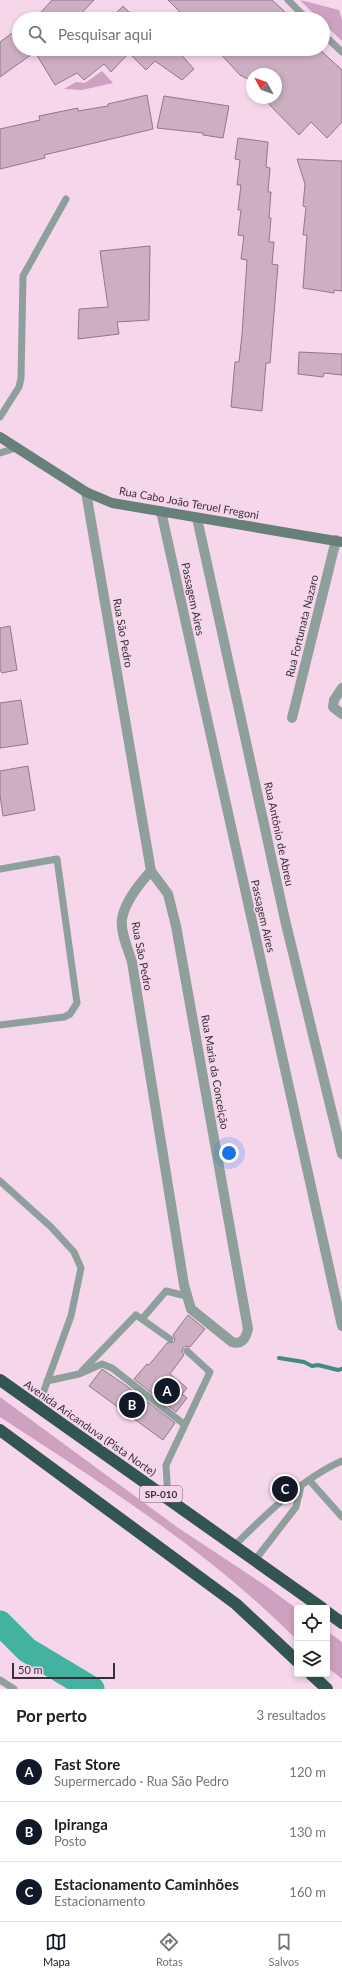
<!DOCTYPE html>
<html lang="pt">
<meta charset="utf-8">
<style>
:root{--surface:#fff;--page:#f6f6f6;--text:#202124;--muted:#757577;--line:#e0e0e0;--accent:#111827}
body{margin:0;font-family:Lato,sans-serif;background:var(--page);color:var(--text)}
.controls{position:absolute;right:12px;bottom:12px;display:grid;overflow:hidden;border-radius:4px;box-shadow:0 2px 6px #0003}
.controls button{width:36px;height:36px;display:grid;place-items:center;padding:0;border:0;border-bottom:1px solid var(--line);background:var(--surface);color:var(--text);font:20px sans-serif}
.compass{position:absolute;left:246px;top:68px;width:36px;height:36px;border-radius:50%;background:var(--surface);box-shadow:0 2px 6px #0003;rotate:311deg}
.scale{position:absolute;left:12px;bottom:10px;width:103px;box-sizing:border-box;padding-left:4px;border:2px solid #3b2f37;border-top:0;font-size:11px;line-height:14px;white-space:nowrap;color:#3b2f37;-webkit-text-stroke:3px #f5d6eb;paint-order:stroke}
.you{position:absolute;left:229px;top:1153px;width:14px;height:14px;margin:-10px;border:3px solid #fff;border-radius:50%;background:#1a73e8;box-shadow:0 0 0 6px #1a73e833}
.badge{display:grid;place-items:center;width:26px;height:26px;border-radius:50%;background:var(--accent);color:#fff;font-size:13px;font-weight:700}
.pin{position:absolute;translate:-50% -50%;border:2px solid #fff;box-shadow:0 1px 4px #0006}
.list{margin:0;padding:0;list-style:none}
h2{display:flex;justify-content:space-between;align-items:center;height:52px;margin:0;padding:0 16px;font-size:17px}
h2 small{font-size:13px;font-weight:400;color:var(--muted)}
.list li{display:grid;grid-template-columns:26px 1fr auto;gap:12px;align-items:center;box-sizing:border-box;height:60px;padding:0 16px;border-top:1px solid var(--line)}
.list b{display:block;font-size:15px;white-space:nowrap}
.list p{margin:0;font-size:13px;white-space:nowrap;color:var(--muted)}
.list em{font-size:13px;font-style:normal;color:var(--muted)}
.icon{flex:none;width:22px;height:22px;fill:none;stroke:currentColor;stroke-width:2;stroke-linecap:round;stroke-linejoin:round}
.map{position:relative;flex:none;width:342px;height:1689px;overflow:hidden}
.search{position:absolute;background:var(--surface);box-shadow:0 2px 6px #0003;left:12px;right:12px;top:12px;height:44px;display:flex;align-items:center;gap:10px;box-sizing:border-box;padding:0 14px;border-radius:22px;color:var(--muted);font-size:15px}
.sheet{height:232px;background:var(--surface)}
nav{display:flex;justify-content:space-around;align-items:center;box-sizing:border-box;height:56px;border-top:1px solid var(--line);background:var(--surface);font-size:11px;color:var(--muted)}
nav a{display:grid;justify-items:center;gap:2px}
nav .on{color:var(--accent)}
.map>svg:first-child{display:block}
</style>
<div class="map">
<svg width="342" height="1689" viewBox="0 0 342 1689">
<rect width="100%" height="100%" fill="#f5d6eb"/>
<path fill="#cfa1c0" d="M300,0L339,10L342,20V41L323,23V19H319Z
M102,71L113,83L82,90L64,89L76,82L85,83Z
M0,1397L177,1527L266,1586L297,1609V1640C210,1552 103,1484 0,1417Z
M327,1631L342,1642V1679L327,1667Z"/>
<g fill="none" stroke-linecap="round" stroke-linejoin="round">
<path stroke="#418b80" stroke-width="4" d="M279,1358L304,1362L312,1366L318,1365L338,1370L342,1369"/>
<path stroke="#43b3a0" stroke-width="25" d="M0,1623L27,1650L92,1689"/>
</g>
<path fill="#cdafc3" stroke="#93778a" d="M52,0H94L76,19H35Z
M168,0H272L293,19H187Z
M123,6L136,19H110Z
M19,28V49H176L194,69L182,80L155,61L146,70L129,53L111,72L104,64L84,80L77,73L55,85L35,52L0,77V42Z
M216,49H319L342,70V122L327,138L311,122L299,135L263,98H276V74H252V81L240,75Z
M147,95L153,129L44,155L45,158L0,169V129L40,120L39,116L78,108V111L108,106V104Z
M164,96L229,106L223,138L203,135V133L157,128Z
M238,138L268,142L266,167L270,168L268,192H271L269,218H271L269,242H274L272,264L278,265L270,363H266L262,411L231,407L235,362H239L242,334L247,260L241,259L244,236L238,235L241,210H238L241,185H237L240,160L235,159Z
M297,159L342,161V291L334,290V293L303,288L307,235H303L306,207L303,206L305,184Z
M150,246L149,320L117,322L119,334L78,339L79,309L108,307L100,251Z
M299,352L342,354V375L324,373L323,377L298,374Z
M10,626L17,670L2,673L0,670V628Z
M21,700L28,744L0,748V703Z
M28,766L35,810L3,816L0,795V771Z
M188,1315L205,1329L190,1347L186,1346L183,1348L182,1352L184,1355L170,1374L187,1388L182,1394L187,1398L176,1412L134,1379L147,1364L149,1365L167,1343L174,1342L175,1339L173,1335Z
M102,1369L128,1387L175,1423L163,1440L89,1386Z"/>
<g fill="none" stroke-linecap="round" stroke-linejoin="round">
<path stroke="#8fa09c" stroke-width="7" d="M288,0L307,19
M323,34L342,52
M0,417L19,387L21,378L23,276L66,199
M0,453L16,448
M0,869L57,859L77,1003L70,1014L64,1017L0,1025
M0,1181L51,1227L74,1252L81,1268L71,1316L38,1407
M142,1319L166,1291L186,1296
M82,1371L136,1315L170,1339
M47,1381L79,1374L102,1364L112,1368L185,1425
M310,1481L342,1517
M168,1499L166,1465L210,1372L187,1351
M235,1545C265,1515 303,1478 342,1461
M255,1560L296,1507L301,1486
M0,1680L14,1689"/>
<path stroke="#8fa09c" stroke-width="10" d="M86,492L151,871L168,894L176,926L248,1329C246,1338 242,1345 232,1342L191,1309L184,1285L132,962C128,949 120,932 122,919C125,901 139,884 151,871
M161,511L342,1326
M197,518L285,920L342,1154
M342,688L334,700L333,707L342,714
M292,718L336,540"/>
<path stroke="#67807a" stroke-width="10" d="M0,437L86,492L112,503L342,542"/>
<path stroke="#32564f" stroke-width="12" d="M0,1380L322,1608
M0,1430L236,1604L297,1661
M327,1612L342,1623
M311,1674L327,1689"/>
</g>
<g text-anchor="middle" stroke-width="3.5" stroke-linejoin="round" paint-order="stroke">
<rect fill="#f5d6eb" stroke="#73616d" stroke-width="1" x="140" y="1486" width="42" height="16" rx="3"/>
<g font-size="10" font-weight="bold" fill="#3b2f37">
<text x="161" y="1498">SP-010</text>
</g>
<g font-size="11" fill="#3b2f37" stroke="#f5d6eb">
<text transform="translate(189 503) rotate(10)" y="4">Rua Cabo João Teruel Fregoni</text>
<text transform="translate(193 599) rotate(78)" y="4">Passagem Aíres</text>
<text transform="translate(302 626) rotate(-76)" y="4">Rua Fortunata Nazaro</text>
<text transform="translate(123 633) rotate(80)" y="4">Rua São Pedro</text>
<text transform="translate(279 834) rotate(78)" y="4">Rua Antônio de Abreu</text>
<text transform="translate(263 916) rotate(77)" y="4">Passagem Aíres</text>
<text transform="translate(142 956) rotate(79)" y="4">Rua São Pedro</text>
<text transform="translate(215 1072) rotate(80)" y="4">Rua Maria da Conceição</text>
<text transform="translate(90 1428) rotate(35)" y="4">Avenida Aricanduva (Pista Norte)</text>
</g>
</g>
</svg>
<div class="controls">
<button><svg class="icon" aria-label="locate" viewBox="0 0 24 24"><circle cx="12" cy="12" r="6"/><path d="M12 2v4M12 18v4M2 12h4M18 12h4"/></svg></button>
<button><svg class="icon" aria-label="layers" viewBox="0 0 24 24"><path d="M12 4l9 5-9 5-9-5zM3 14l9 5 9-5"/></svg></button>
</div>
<svg class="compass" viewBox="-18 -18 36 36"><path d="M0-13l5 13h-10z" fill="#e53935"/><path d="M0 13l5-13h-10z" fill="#757577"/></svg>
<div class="scale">50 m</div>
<div class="you"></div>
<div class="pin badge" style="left:167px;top:1391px">A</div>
<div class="pin badge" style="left:132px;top:1405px">B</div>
<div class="pin badge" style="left:285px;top:1489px">C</div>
<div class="search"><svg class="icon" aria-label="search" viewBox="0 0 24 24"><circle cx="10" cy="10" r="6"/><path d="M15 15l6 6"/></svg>Pesquisar aqui</div>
</div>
<section class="sheet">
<h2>Por perto<small>3 resultados</small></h2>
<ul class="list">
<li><span class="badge">A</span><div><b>Fast Store</b><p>Supermercado · Rua São Pedro</p></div><em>120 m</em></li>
<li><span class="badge">B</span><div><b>Ipiranga</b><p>Posto</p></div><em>130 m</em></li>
<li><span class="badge">C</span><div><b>Estacionamento Caminhões</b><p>Estacionamento</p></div><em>160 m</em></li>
</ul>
</section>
<nav>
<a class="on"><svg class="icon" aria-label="map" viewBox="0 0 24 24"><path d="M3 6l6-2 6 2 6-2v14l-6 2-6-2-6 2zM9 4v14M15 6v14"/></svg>Mapa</a>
<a><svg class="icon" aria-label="directions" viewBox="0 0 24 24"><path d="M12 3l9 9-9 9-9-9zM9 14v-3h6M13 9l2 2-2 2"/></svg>Rotas</a>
<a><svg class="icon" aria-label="saved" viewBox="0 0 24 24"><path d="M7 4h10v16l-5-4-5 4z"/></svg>Salvos</a>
</nav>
